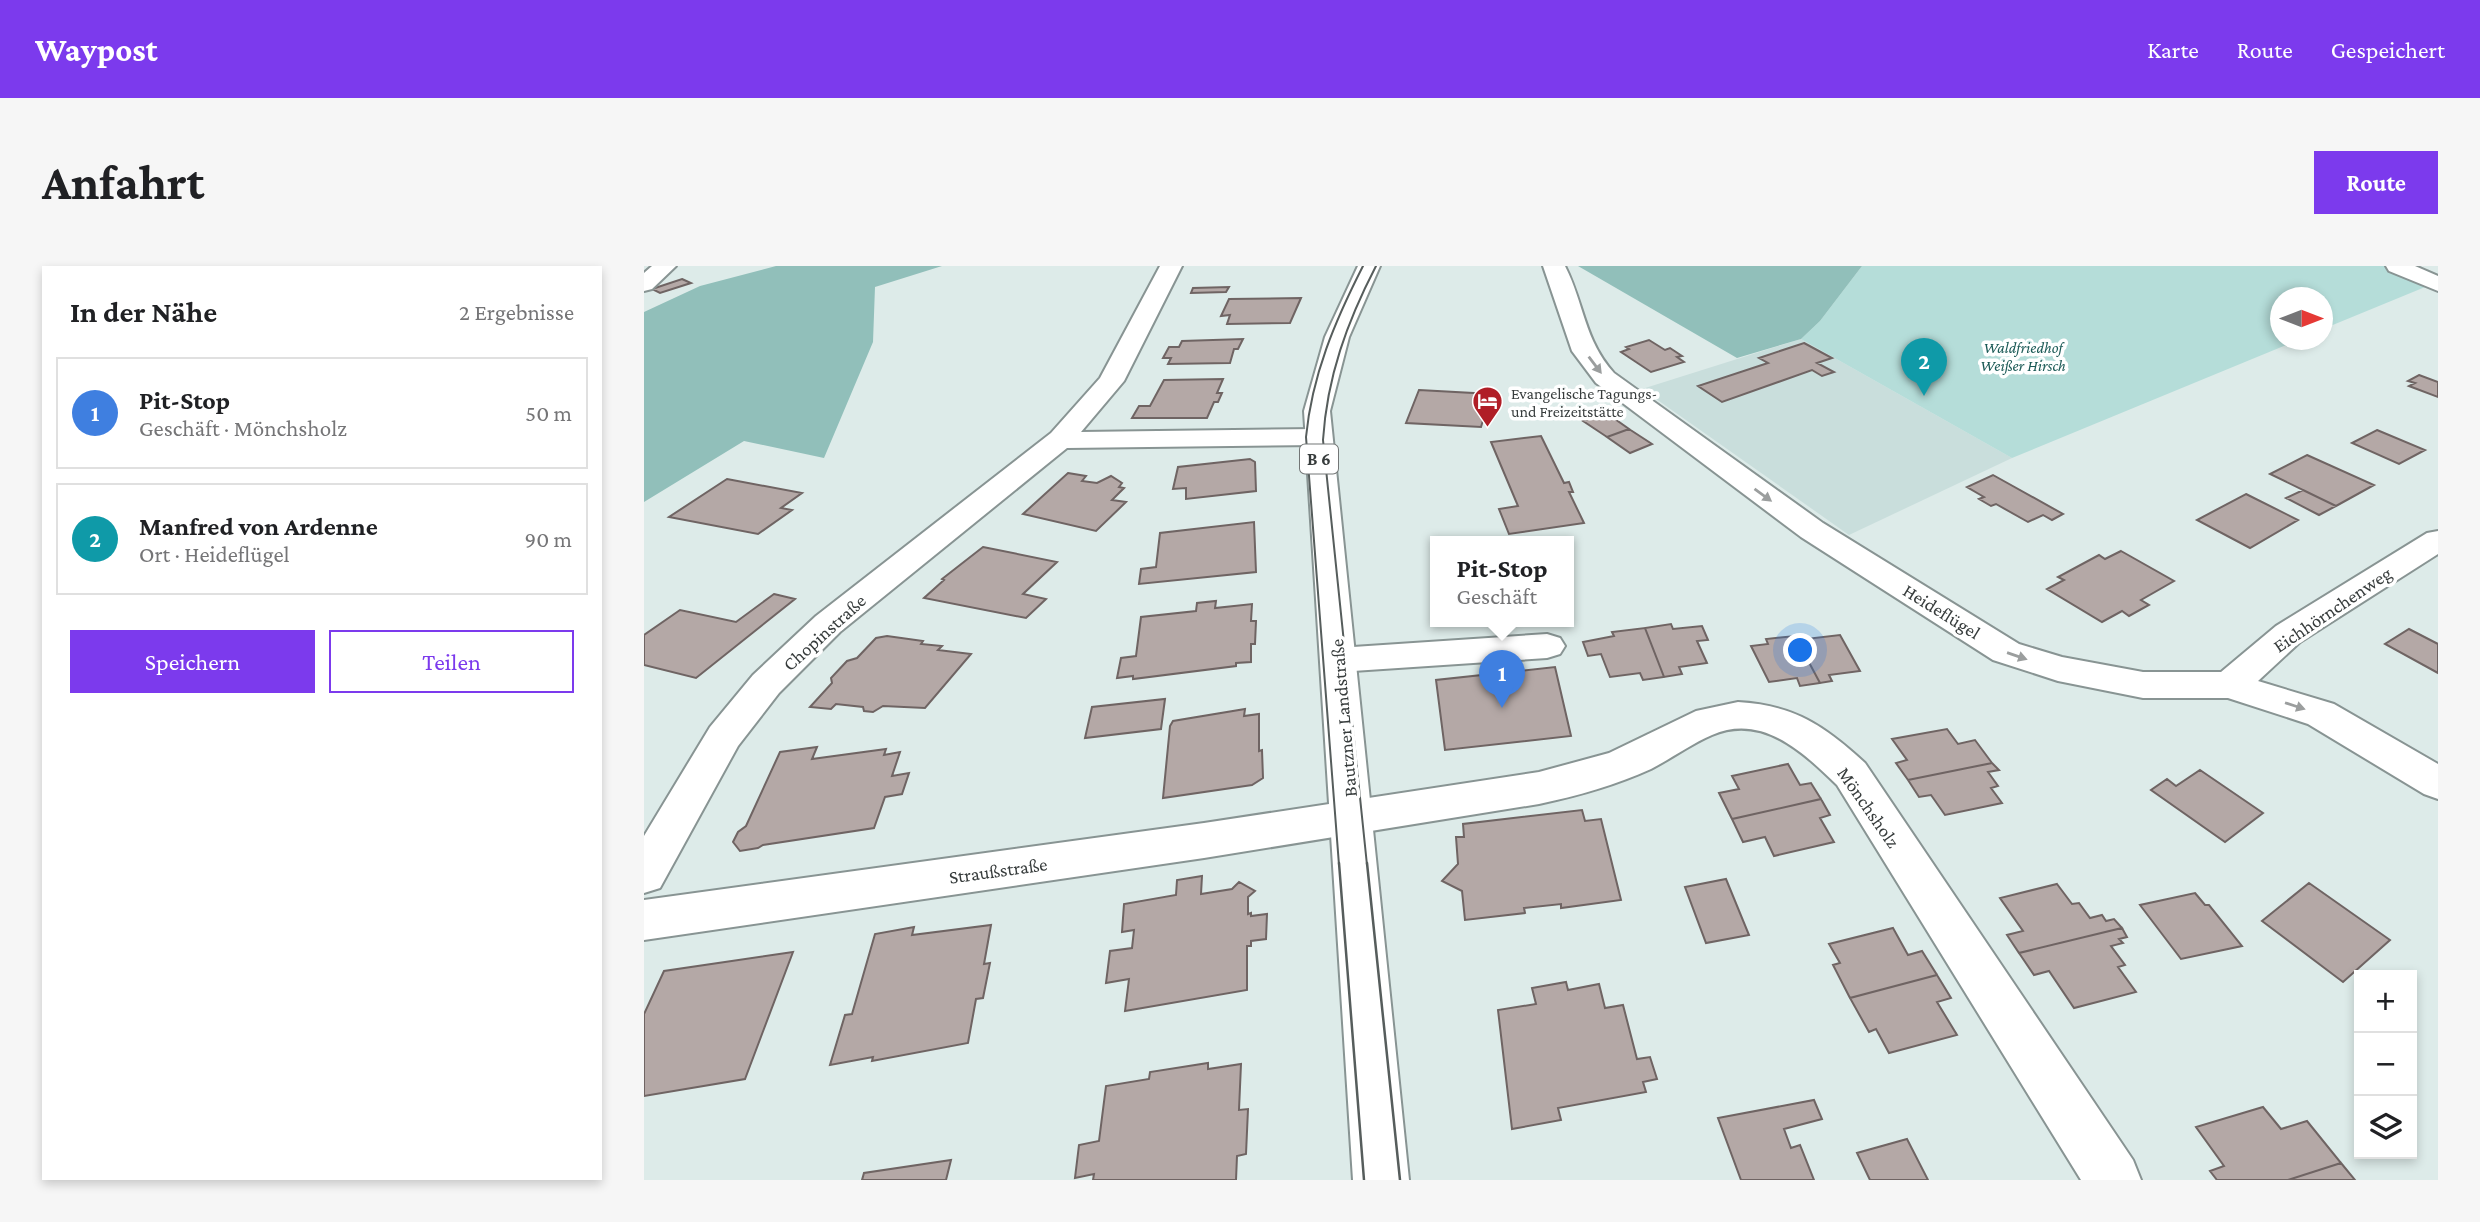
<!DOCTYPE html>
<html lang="de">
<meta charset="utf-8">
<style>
:root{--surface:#fff;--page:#f6f6f6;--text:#202124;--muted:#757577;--line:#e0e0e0;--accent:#7c3aed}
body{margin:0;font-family:"Crimson Pro",serif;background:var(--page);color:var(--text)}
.controls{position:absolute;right:21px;bottom:21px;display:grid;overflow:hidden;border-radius:0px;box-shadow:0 4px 10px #0003}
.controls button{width:63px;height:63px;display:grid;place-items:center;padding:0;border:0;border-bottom:2px solid var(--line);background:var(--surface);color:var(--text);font:35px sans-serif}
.compass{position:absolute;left:1626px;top:21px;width:63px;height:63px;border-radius:50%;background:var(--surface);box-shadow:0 4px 10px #0003;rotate:90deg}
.you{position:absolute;left:1157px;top:385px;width:24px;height:24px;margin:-18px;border:5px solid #fff;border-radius:50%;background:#1a73e8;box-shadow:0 0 0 10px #1a73e833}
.badge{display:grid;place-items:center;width:46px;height:46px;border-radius:50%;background:var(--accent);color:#fff;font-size:23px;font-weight:700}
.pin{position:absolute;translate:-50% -58px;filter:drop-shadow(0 2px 4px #0008)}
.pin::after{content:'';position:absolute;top:37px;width:24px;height:21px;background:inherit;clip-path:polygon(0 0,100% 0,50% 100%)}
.popup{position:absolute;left:786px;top:270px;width:144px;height:91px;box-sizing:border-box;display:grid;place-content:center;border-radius:0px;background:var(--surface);filter:drop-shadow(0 2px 5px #0005);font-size:23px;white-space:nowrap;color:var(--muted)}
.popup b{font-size:26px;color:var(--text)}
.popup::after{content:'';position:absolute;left:50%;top:100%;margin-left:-14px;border:14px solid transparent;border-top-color:var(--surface)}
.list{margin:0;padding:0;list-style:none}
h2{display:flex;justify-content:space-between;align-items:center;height:91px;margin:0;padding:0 28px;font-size:30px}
h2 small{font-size:23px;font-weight:400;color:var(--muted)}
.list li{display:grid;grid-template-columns:46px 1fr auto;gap:21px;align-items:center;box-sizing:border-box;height:112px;margin:0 14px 14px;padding:0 14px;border:2px solid var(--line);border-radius:0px}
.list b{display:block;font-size:26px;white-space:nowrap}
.list p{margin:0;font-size:23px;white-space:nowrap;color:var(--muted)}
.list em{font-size:23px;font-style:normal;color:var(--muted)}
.actions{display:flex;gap:14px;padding:21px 28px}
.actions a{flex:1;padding:16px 0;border:2px solid var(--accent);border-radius:0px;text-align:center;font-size:24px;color:var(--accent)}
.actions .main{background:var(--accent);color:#fff}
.icon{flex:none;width:38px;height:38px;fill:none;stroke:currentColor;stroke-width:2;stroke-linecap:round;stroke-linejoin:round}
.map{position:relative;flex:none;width:1794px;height:914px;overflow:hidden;border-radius:0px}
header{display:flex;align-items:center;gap:42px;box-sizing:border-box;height:98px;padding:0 35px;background:var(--accent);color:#fff}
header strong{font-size:33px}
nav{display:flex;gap:38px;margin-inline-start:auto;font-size:24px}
.intro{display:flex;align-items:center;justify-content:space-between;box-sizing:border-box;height:168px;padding:0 42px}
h1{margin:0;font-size:49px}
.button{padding:18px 32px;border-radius:0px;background:var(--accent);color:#fff;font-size:24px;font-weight:700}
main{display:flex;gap:42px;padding:0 42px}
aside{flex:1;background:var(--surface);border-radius:0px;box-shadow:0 4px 10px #0003}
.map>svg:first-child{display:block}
</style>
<header>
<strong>Waypost</strong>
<nav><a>Karte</a><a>Route</a><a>Gespeichert</a></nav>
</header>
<div class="intro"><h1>Anfahrt</h1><a class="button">Route</a></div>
<main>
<aside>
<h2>In der Nähe<small>2 Ergebnisse</small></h2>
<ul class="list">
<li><span class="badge" style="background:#3f7fe0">1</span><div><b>Pit-Stop</b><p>Geschäft · Mönchsholz</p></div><em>50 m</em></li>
<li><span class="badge" style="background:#0f9aa8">2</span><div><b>Manfred von Ardenne</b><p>Ort · Heideflügel</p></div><em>90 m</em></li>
</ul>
<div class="actions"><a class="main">Speichern</a><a>Teilen</a></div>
</aside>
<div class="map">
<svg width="1794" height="914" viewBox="0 0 1794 914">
<rect width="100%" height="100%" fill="#ddebe9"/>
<path fill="#c9dedc" d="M1157,73L1368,192L1205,269L998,123Z"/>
<path fill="#b5ddd9" d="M1218,0H1742L1786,19L1679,63L1678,32H1636V74H1654L1368,192L1157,73L1176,55Z"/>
<path fill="#91bfba" d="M132,0H298L231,21L229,76L180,192L100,175L0,236V46L56,20Z
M934,0H1218L1176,55L1157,73L1093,92Z"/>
<path fill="#b4a8a6" stroke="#6f6463" stroke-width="2" d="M38,13L47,17L16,27L8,23Z
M585,21L582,26L547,27L549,22Z
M657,32L646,57L583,58L586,49L577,50L585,33Z
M599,73L594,83H590L586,97L524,98L527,92H519L525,81H535L538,75Z
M1005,74L1021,84L1026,82L1038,90L1033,91L1040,96L1007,106L977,86L985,83L982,81Z
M1160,77L1188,92L1173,97L1190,106L1178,110L1168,104L1078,136L1054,120L1124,97L1115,92Z
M1775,109L1794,116V131L1765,120L1771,117L1764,115Z
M579,113L573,127H578L574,136H570L563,152H488L495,140H506L520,114Z
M775,124L847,128L837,161L762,157Z
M961,146L985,163L963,171L939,155Z
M985,163L1008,178L986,187L963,171Z
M1733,164L1781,184L1755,198L1708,177Z
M897,170L920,217L925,216L929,226H925L940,257L865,268L855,243L874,240L847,176Z
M1663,189L1730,219L1692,240L1626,208Z
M606,193L611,196L612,225L542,233V222L529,223L534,201Z
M424,207L442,210L438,215L453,217L467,210L478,217L475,221L480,222L468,234L482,236L452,265L379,248Z
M1349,209L1419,248L1408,254L1399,249L1384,256L1352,238L1347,240L1335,233L1340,231L1323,221Z
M83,213L158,227L137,242L148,244L114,268L25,251Z
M1659,224L1692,240L1675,249L1642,232Z
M1602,228L1654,254L1606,282L1553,254Z
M610,256L612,306L495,318L497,303L512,301L516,267Z
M339,281L413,296L379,328L402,333L382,352L280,332L300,314L298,313Z
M1477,285L1530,315L1497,334L1505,339L1485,350L1478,345L1458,356L1403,323L1420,314L1414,311L1455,289L1461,293Z
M130,328L151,333L52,412L0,399V369L36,344L92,356Z
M572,335L571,342L608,338L607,355H612L611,378H607V396L592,397V400L489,413V410L473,412L477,392L492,390L497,351L552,345L553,337Z
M1027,358L1029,363L1058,360L1064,374L1053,375L1063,397L1035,401L1038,408L1020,411L1001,362Z
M1001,362L1020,411L999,414L996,407L966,411L957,388L944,390L939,376L970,370L968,366Z
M1765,363L1794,378V407L1741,378Z
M1196,369L1216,405L1185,409L1188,415L1176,417L1153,374Z
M243,370L279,375L277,378L298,380L294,384L327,388L281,442L239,440L229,446L220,445L219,441L192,438L187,443L166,441L188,417L187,412L203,395L213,392L232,372Z
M1151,370L1153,374L1176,417L1156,420L1153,412L1125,416L1107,380L1124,378L1122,373Z
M911,401L927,470L801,484L792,414Z
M521,433L517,463L441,472L448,441Z
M601,443L600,450L615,448V485L618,484L619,512L608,519L519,532L526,460L529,455Z
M1303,463L1314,478L1331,474L1348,497L1264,514L1252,497L1263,494L1248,473Z
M173,481L168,493L242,483L240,489L256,486L248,510L265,507L258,528L241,531L230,562L119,579L114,582L96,585L89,576L94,566L102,560L136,486Z
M1348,497L1355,504L1344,506L1354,520L1347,522L1358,537L1301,549L1287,529L1275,531L1264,514Z
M1144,498L1156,519L1167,517L1177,533L1088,553L1075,527L1095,523L1088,510Z
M1556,504L1619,547L1581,576L1507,524L1523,513L1532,520Z
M1177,533L1186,549L1176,552L1190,576L1130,590L1121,571L1099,576L1088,553Z
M938,544L941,555L957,553L977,634L917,642V638L880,642L881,647L821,654L818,625L798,615L814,598L812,571H820L819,558Z
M558,610L557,628L588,623L595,616L611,625L604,631V648L607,647V650L623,648L622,673L607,675V680H603V724L481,745L485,713L462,717L466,685L488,682L490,664L478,666L480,638L532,629L533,614Z
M1082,613L1105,669L1062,677L1041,621Z
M1665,617L1746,674L1699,716L1618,655Z
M1413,618L1428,638L1435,637L1446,652L1458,649L1462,655L1470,653L1478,662L1375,687L1363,669L1379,665L1356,632Z
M1551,627L1561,639H1565L1598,680L1537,693L1496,639Z
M347,659L340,698L346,697L339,732L332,733L324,777L228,795L229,791L186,799L201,749L208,748L231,668L270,661L268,669Z
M1249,662L1264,689L1278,685L1293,709L1206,732L1189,699L1196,697L1185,678Z
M1478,662L1483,671L1475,673L1479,677L1467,680L1481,699L1474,701L1492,726L1430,742L1405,705L1390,709L1375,687Z
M149,686L101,813L0,830V748L20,705Z
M1293,709L1307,732L1293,736L1313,769L1245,787L1232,763L1225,766L1206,732Z
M922,716L924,724L955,718L961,742L979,739L993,793L1006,791L1013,813L999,816L1002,826L914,842L917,854L868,863L854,744L892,738L888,722Z
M564,797V803L597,798L595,844L604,843L602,888L593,890L592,914H449L450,908L431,912L435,879L455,875L462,820L505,813L506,806Z
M1170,834L1178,853L1140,863L1147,882L1156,879L1170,914H1097L1074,852Z
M1619,841L1637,863L1663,855L1697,897L1644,914H1573L1566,905L1580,900L1552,861Z
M1263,873L1284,914H1226L1213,887Z
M307,894L302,914H218L220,907Z
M1697,897L1711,914H1644Z"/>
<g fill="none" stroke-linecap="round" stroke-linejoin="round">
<defs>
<path id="minor" d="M8,0H32L8,23L0,25V7Z
M516,0H538L480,115L437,166L673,163L683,165L687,171L683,177L673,179L423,182L196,366L135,427L94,480L16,622L0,627V570L66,461L109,409L172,350L407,167L456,112Z
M899,0H921C940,37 940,74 970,107L1179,257L1375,378L1418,391L1499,406H1577L1632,360L1783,267L1794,265V288L1656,376L1614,415L1690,438L1794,498V533L1780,528L1664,458L1584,432H1499L1414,415L1349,394L1157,271L952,117L928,85Z
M1742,0H1771L1794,10V25L1745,5Z
M903,368L916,372L921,380L916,388L903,392L694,406L681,403L676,394L681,385L694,382Z
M1094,436C1150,439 1181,460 1221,497L1489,894L1497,914H1437L1193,519C1159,486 1118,447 1068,469C1047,478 1028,492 1007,503C972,519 933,530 895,538L560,592L0,674V634L560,557L895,506L965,487L1052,445Z"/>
<path id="major" d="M714,0H736L705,71L686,145L765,914H709L660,145L681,71Z"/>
</defs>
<use href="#minor" stroke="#889493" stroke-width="4"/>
<use href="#major" stroke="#889493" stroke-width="4"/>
<use href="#minor" fill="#fff" fill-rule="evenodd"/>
<use href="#major" fill="#fff" fill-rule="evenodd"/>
<path stroke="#565d5c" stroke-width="2" d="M695,599L662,171C668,109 691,55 719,0
M723,599L679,174C683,111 703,56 732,0"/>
<path stroke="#565d5c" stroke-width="2.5" d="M695,597L720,914
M723,597L756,914"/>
</g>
<defs><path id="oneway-solid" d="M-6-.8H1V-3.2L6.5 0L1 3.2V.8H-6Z" transform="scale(1.75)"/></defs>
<g fill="#9b9e9e">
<use href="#oneway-solid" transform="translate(951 99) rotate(53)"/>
<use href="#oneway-solid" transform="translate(1119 229) rotate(36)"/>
<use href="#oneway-solid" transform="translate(1373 390) rotate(19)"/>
<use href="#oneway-solid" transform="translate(1651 440) rotate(18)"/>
</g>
<defs>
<symbol id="hotel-pin" viewBox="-11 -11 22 30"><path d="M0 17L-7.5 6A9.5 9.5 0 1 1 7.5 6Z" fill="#b01e26" stroke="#fff"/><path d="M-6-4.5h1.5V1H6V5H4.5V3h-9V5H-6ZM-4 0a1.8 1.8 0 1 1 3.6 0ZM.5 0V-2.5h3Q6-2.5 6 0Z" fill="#fff"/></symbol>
</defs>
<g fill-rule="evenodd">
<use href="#hotel-pin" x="826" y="118" width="35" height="47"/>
</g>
<g text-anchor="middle" stroke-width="7" stroke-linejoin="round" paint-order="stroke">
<g font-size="16" font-style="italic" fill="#1a5955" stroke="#fff">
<text x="1379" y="87">Waldfriedhof<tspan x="1379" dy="18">Weißer Hirsch</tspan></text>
</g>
<g font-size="16" fill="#373c3c" stroke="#fff" text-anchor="start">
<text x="867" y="133">Evangelische Tagungs-<tspan x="867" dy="18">und Freizeitstätte</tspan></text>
</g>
<rect fill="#fff" stroke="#737676" stroke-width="2" x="656" y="178.5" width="38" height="29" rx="5"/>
<g font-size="18" font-weight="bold" fill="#373c3c">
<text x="675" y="199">B 6</text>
</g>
<g font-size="19" fill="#373c3c" stroke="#fff">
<text transform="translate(1688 343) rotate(-34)" y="7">Eichhörnchenweg</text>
<text transform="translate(1298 345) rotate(32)" y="7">Heideflügel</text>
<text transform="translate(180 366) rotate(-42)" y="7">Chopinstraße</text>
<text transform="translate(699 452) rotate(-95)" y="7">Bautzner Landstraße</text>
<text transform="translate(1225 541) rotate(55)" y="7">Mönchsholz</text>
<text transform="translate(354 604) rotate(-8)" y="7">Straußstraße</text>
</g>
</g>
</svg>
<div class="controls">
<button>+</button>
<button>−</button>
<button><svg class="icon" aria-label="layers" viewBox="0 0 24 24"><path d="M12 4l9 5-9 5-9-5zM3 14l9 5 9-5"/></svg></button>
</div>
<svg class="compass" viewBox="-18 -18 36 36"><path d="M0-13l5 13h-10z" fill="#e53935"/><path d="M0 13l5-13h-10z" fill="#757577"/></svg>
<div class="you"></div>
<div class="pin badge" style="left:858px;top:442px;background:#3f7fe0">1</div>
<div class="popup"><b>Pit-Stop</b>Geschäft</div>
<div class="pin badge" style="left:1280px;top:130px;background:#0f9aa8">2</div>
</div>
</main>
